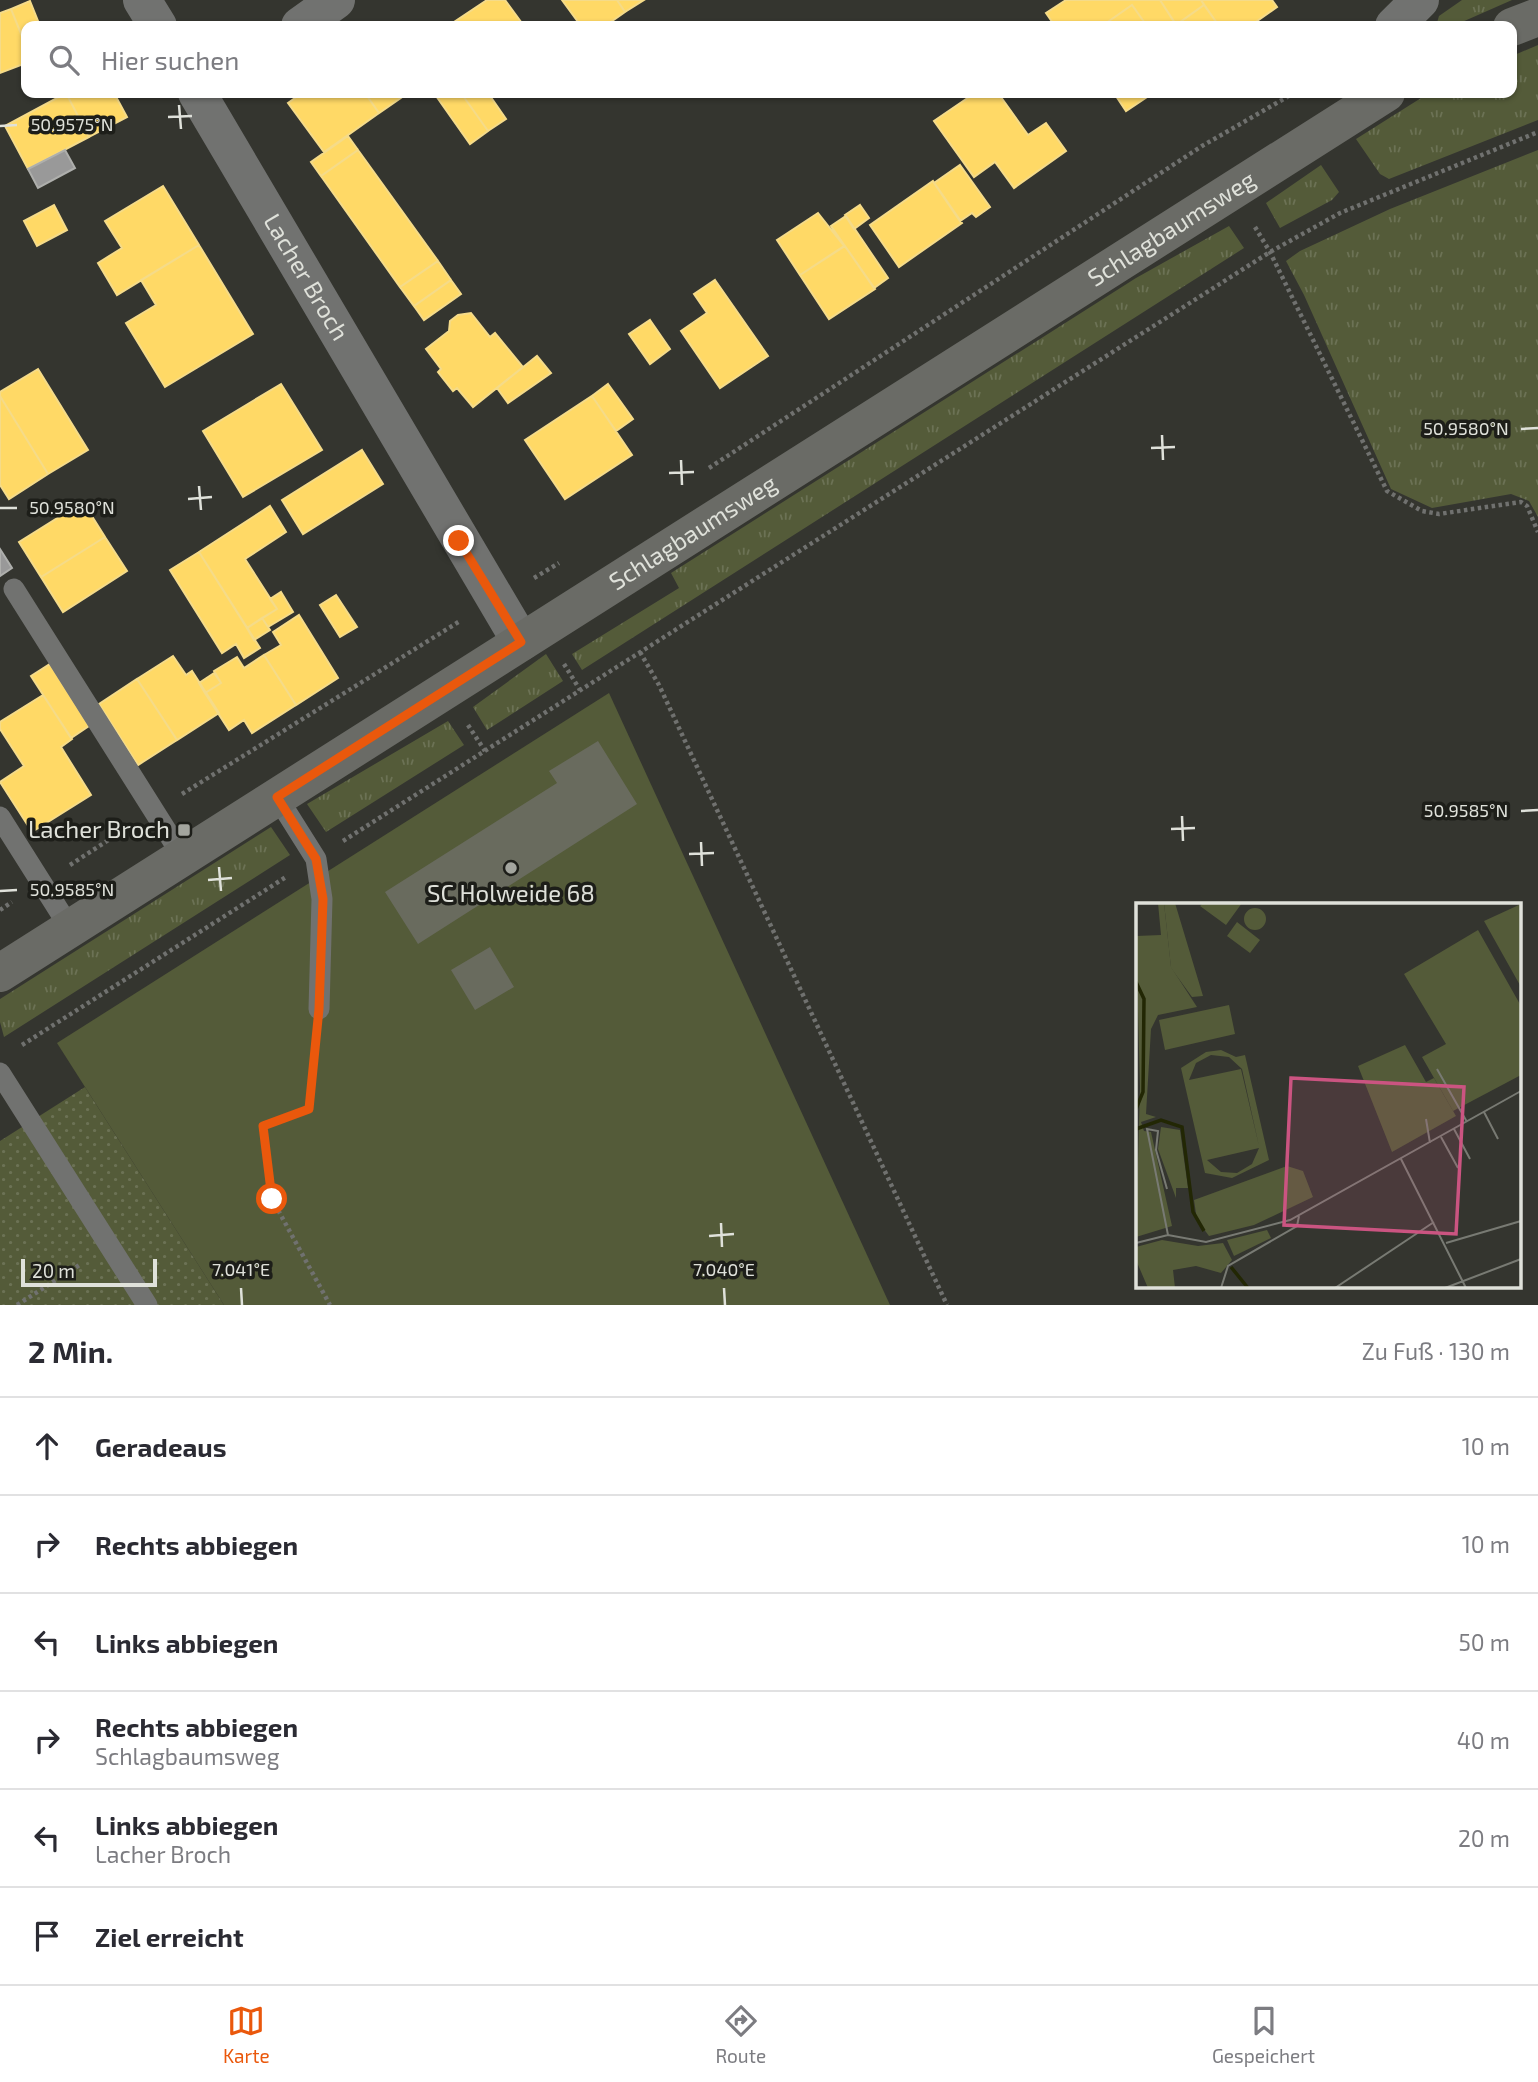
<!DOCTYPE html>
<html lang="de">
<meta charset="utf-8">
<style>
:root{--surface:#fff;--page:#f2f2f3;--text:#2b2b33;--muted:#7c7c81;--line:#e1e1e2;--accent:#ea580c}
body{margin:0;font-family:"Exo 2",sans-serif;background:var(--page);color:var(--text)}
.scale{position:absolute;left:21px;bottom:18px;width:136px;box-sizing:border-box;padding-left:7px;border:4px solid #dfe1da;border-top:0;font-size:19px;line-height:24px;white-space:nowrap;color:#dfe1da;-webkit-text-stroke:5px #1d1e19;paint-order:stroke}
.stop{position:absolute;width:21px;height:21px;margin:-16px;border:5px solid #ea580c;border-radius:50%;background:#fff}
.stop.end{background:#ea580c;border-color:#fff;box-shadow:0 2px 7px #0008}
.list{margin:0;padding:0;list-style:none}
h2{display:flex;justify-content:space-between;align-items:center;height:91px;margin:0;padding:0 28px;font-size:30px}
h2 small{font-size:23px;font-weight:400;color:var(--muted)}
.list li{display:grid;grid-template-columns:46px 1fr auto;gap:21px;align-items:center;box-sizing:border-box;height:98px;padding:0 28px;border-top:2px solid var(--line)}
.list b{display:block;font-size:26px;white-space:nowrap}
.list p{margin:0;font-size:23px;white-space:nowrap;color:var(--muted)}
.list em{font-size:23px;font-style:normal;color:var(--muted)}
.icon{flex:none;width:38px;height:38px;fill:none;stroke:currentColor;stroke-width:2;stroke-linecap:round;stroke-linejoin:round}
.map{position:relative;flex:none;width:1538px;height:1305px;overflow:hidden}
.search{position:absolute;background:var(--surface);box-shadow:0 2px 5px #0004;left:21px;right:21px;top:21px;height:77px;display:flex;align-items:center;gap:18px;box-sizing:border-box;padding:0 24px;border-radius:14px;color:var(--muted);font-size:26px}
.sheet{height:679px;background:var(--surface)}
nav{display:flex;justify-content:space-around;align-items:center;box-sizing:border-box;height:98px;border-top:2px solid var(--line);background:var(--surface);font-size:19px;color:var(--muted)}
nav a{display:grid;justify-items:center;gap:4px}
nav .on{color:var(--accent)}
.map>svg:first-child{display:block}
</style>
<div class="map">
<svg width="1538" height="1305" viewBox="0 0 1538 1305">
<defs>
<pattern id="grass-tufts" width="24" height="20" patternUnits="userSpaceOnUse" patternTransform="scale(1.75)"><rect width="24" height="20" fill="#545b39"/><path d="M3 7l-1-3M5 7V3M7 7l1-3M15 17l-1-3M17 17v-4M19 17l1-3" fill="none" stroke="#6c7255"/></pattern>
<pattern id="park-dots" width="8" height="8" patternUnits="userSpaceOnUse" patternTransform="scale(1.75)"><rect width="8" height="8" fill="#545b39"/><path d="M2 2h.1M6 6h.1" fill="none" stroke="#6c7255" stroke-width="1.8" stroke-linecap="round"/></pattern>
</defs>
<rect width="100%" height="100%" fill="#34352f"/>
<path fill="url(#grass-tufts)" d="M1462,0H1512L1453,26H1436L1439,16Z
M1538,45V120L1389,179L1380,174L1356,139L1429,93H1512V56Z
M1538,150V517L1529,501L1511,494L1432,508L1391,489L1304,295L1286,261L1300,251L1390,209Z
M1321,165L1339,192L1332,200L1280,228L1266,203Z
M1229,226L1244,248L582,670L572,654L679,588L671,573L1136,278Z
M546,654L563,681L487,730L473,707Z
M448,721L464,745L326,832L307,804Z
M271,827L290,855L4,1037L0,1022V999Z"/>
<path fill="url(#park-dots)" d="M85,1087L224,1305H0V1141Z"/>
<path fill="#545b39" d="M609,693L890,1305H224L57,1043Z"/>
<path fill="#ffd966" stroke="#f5db89" stroke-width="2" d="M487,0H505L524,26H448Z
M562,0H617L625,12L605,26H581Z
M617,0H644L625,12Z
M1066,0H1160L1177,26H1147L1132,5L1102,26H1055L1046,13Z
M1160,0H1201L1204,5L1176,25Z
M1201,0H1272L1277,7L1250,26H1219Z
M30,1L40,26H26V32L21,34L11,9Z
M1132,5L1147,26H1102Z
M1204,5L1219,26H1177L1176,25Z
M11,9L26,46V63L0,73V13Z
M66,93H114L127,117L89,137Z
M66,93L89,137L28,169L5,126Z
M302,93H365L379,113L324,152L288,103Z
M365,93H408L379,113Z
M434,93H461L488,131L470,144Z
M461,93H488L506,119L488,131Z
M975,93H998L1028,135L1046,123L1066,151L1014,188L995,162L974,177L934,121Z
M1114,93H1153L1126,111Z
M348,136L358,150L321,176L311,162Z
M358,150L438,261L400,287L321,176Z
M960,165L990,207L976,217L972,213L960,221L934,183Z
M933,181L962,223L899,267L870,225Z
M163,186L199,245L117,295L98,263L122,248L105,221Z
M54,205L67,230L37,246L24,221Z
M860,205L869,218L854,229L845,215Z
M818,213L844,246L800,275L777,240Z
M846,216L888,278L874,288L831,226Z
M199,245L253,334L165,387L126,323L156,305L141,280Z
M845,246L875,289L829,319L800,275Z
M438,261L451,280L414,306L400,287Z
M451,280L461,294L424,320L414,306Z
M715,280L768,356L720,388L681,331L707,313L694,294Z
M471,313L490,337L495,333L523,367L473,407L457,388L453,391L438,372L441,369L426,349L449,331L450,321L458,315Z
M650,320L670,349L650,364L629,334Z
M537,356L551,373L508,403L497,388Z
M38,369L88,450L48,474L0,396V392Z
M281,384L322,450L243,497L203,431Z
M608,384L633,419L616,431L592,396Z
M0,396L48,474L9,499L0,485Z
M592,396L632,455L565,499L525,440Z
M362,450L383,484L303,534L282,500Z
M83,502L105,537L41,577L19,542Z
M270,506L286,532L245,559L277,609L247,628L199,552Z
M105,537L127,571L63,612L41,577Z
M199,552L260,648L244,658L236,644L222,653L170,570Z
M281,592L293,612L268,627L262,618L277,609L270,599Z
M336,595L357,627L340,637L320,605Z
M299,615L338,678L296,705L264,655L281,645L273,632Z
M262,618L270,630L254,640L247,628Z
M264,655L296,705L252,733L244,720L229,730L205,693L221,683L214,671L237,657L244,668Z
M173,656L186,675L192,671L219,713L177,740L137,679Z
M50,664L89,726L71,738L31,676Z
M214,673L221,683L205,693L199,683Z
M137,679L177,740L138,765L99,704Z
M43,695L72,739L61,747L91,795L32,832L0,782L24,766L0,729V722Z"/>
<path fill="#999" stroke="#aeafac" stroke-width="2" d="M65,150L75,168L38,188L28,169Z
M0,549L12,568L0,576Z"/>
<path fill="#696b5e" d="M598,741L637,804L418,944L385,892L557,783L549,771Z
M490,947L514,987L475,1010L451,970Z"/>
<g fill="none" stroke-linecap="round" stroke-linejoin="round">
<path stroke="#70716f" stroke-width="4.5" stroke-dasharray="3.5 3.5" stroke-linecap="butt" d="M1255,227L1270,252L1387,491L1422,511L1439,514L1521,502L1527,506L1538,532
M709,468L1202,146L1294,93
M534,578L559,563
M640,652L659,685L947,1305
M564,664L580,690
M468,725L485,751
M182,794L460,621
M343,841L1270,252L1340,213L1538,132
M70,865L127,828
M0,910L12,902
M316,1042L309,1109L263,1126L272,1199L330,1305
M22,1045L286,877
M17,1305L81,1264"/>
<path stroke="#717270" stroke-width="21" d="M14,589L183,857
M277,797L316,859L322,899L319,1009
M0,817L70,928
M0,1073L147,1305"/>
<g stroke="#717270" stroke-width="38">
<path d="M142,0L158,26"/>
<path d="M300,26L336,0"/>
<path d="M1394,26L1420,0"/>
<path id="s1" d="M197,93L521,642"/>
</g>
<g stroke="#6a6b66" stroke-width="38">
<path d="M1512,27L1538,17"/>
<path id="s2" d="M0,973L1386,93"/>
</g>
</g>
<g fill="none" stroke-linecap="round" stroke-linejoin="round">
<path stroke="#ea580c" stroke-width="9" d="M272,1199L263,1126L309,1109L319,1009L323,899L316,859L277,797L521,642L459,541"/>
</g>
<path fill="none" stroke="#dfe1da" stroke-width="2.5" d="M179,105L181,129M168,117L192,116M0,126L17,125M1521,429L1538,428M1162,435L1163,460M1151,448L1175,447M681,460L682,485M669,473L694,472M199,486L201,510M188,499L212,497M0,508H17M1521,811L1538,810M1182,816L1183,841M1171,829L1195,828M701,842L702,866M689,854L714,853M219,867L221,891M208,880L232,878M0,891L17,890M721,1223L722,1247M709,1236L734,1234M241,1288L242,1305M724,1288L725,1305"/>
<g fill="#a3a59e" stroke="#1d1e19" stroke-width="2.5">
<rect x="177" y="823" width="14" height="14" rx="3.5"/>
<circle cx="511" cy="868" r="7"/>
</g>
<g text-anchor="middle" stroke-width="7" stroke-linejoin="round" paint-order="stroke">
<g font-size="24" fill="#dfe1da" stroke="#1d1e19">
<text dy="8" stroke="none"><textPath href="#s2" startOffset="1388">Schlagbaumsweg</textPath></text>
<text dy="8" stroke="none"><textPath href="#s1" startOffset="214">Lacher Broch</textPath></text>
<text dy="8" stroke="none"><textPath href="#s2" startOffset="821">Schlagbaumsweg</textPath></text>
</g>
<g font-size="24" fill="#dfe1da" stroke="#1d1e19" text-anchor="end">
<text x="170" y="838">Lacher Broch</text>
<text x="511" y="902" text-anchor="middle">SC Holweide 68</text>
</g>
</g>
<g transform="translate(1136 903)">
<rect width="385" height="385" fill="#34352f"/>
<path d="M28,0H39L67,93L56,94L35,65ZM25,224L44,227L52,285H40V295L22,246ZM151,263L167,268L177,294L118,322L73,333L61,317L58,297Z" fill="#545b39"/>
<path d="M22,0H28L35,64L61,104L22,112L15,126L10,211L20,214L5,219L8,228L15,229L36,323L0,334L4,184L0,33L25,32ZM131,327L135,335L98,353L91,337ZM26,337L62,343L87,340L96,357L85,370L60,363L37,367L39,385H12L0,357V344Z" fill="#545b39"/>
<path d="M385,1V84L348,18ZM342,27L385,103V172L317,208L286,154L310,141L268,71Z" fill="#545b39"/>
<path d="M67,0H106L90,22L64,3ZM108 16a11 11 0 1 1 22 0a11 11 0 1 1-22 0ZM101,19L124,37L114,50L91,33ZM93,102L99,131L29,147L23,117ZM269,142L290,179L298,175L320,213L256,249L222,163ZM85,147L100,154L109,152L133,257L96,275L69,270L45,165L70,149ZM75,152L93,154L106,166L123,243L105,166L53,177L60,160ZM123,245L116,261L101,270L85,269L71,257Z" fill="#545b39" fill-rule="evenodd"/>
<path fill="none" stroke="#222704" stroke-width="3.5" d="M0,79L8,96L7,189L0,206M0,226L25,217L46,224L57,309L68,328M95,364L112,385"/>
<path fill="none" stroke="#787a73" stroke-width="2" d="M301,166L331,219M348,209L362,236M290,216L294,240M318,226L334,256M305,234L322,265M265,256L330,385M31,286L20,247L22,228L11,226L32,332M0,340L32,332L70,339L154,317L385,188M310,340L385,318M85,385L92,363L161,323L163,313M199,385L298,319M309,385L385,356"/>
<path fill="#cb5481" fill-opacity="0.15" stroke="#cb5481" stroke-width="3.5" d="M155,175L328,184L320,331L148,322Z"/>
<rect width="385" height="385" fill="none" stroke="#dfe1da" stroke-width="3.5"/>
</g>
<g font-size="18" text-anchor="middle" fill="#dfe1da" stroke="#1d1e19" stroke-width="7" stroke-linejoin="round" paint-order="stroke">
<text x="72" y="131">50.9575°N</text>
<text x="1466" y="435">50.9580°N</text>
<text x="72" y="514">50.9580°N</text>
<text x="1466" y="817">50.9585°N</text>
<text x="72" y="896">50.9585°N</text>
<text x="241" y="1276">7.041°E</text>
<text x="724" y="1276">7.040°E</text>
</g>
</svg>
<div class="scale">20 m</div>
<div class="stop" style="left:272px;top:1199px"></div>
<div class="stop end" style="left:459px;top:541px"></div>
<div class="search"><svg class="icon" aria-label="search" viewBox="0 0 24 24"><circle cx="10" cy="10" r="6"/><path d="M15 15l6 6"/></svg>Hier suchen</div>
</div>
<section class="sheet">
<h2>2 Min.<small>Zu Fuß · 130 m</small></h2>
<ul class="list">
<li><svg class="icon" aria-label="ahead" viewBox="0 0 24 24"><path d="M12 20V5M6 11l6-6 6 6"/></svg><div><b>Geradeaus</b></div><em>10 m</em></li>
<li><svg class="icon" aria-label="right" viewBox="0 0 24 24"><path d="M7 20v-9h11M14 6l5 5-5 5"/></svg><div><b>Rechts abbiegen</b></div><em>10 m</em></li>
<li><svg class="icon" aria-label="left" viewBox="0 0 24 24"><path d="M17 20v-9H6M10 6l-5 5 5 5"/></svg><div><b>Links abbiegen</b></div><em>50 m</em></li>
<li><svg class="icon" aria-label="right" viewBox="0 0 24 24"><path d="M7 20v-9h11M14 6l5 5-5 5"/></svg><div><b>Rechts abbiegen</b><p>Schlagbaumsweg</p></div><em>40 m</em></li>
<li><svg class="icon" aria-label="left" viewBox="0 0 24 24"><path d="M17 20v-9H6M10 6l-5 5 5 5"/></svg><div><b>Links abbiegen</b><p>Lacher Broch</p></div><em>20 m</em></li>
<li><svg class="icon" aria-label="arrive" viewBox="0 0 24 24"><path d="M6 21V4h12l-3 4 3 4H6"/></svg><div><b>Ziel erreicht</b></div></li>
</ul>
</section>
<nav>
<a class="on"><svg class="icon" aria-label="map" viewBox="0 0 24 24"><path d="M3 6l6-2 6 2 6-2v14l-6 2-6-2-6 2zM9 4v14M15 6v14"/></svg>Karte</a>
<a><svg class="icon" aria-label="directions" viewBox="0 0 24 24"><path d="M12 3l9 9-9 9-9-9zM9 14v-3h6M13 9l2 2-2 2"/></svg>Route</a>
<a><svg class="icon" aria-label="saved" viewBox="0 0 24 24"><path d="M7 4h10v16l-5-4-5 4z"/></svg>Gespeichert</a>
</nav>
